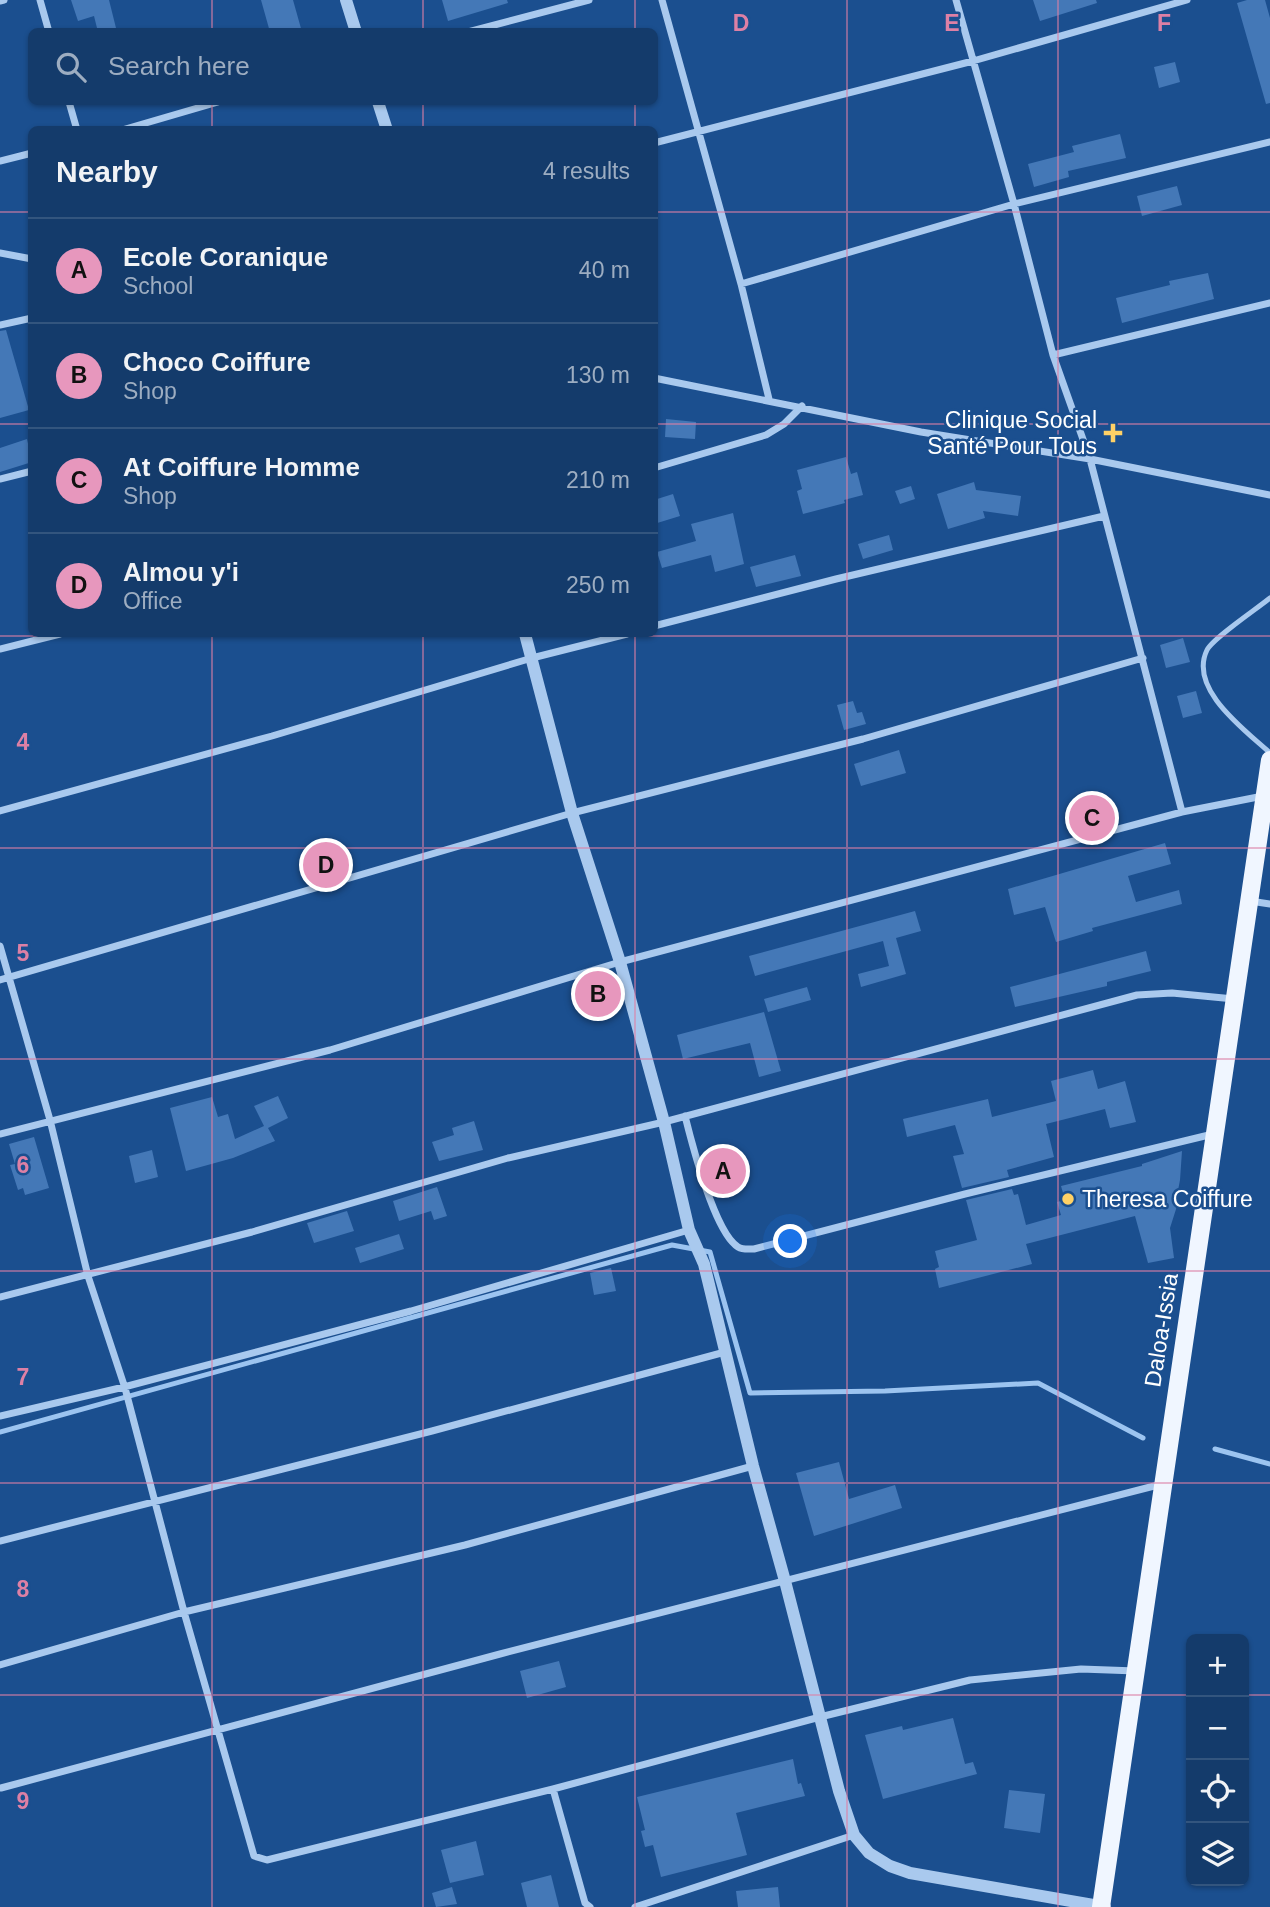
<!DOCTYPE html>
<meta charset="utf-8">
<style>
:root{--surface:#143b6b;--page:#1d4271;--text:#f1f3f6;--muted:#9dadc1;--line:#33557e;--accent:#e797bd}
body{margin:0;font-family:Arial,sans-serif;background:var(--page);color:var(--text)}
.controls{position:absolute;right:21px;bottom:21px;display:grid;overflow:hidden;border-radius:10px;box-shadow:0 2px 5px #0004}
.controls button{width:63px;height:63px;display:grid;place-items:center;padding:0;border:0;border-bottom:2px solid var(--line);background:var(--surface);color:var(--text);font:35px sans-serif}
.you{position:absolute;left:791px;top:1242px;width:24px;height:24px;margin:-18px;border:5px solid #fff;border-radius:50%;background:#1a73e8;box-shadow:0 0 0 10px #1a73e833}
.badge{display:grid;place-items:center;width:46px;height:46px;border-radius:50%;background:var(--accent);color:#111;font-size:23px;font-weight:700}
.pin{position:absolute;translate:-50% -50%;border:4px solid #fff;box-shadow:0 2px 7px #0006}
.list{margin:0;padding:0;list-style:none}
h2{display:flex;justify-content:space-between;align-items:center;height:91px;margin:0;padding:0 28px;font-size:30px}
h2 small{font-size:23px;font-weight:400;color:var(--muted)}
.list li{display:grid;grid-template-columns:46px 1fr auto;gap:21px;align-items:center;box-sizing:border-box;height:105px;padding:0 28px;border-top:2px solid var(--line)}
.list b{display:block;font-size:26px;white-space:nowrap}
.list p{margin:0;font-size:23px;white-space:nowrap;color:var(--muted)}
.list em{font-size:23px;font-style:normal;color:var(--muted)}
.icon{flex:none;width:38px;height:38px;fill:none;stroke:currentColor;stroke-width:2;stroke-linecap:round;stroke-linejoin:round}
.map{position:relative;flex:none;width:1270px;height:1907px;overflow:hidden}
.search{position:absolute;background:var(--surface);box-shadow:0 2px 5px #0004;left:28px;top:28px;width:630px;height:77px;display:flex;align-items:center;gap:18px;box-sizing:border-box;padding:0 24px;border-radius:10px;color:var(--muted);font-size:26px}
.panel{position:absolute;background:var(--surface);box-shadow:0 2px 5px #0004;left:28px;top:126px;width:630px;height:511px;border-radius:10px}
.map>svg:first-child{display:block}
</style>
<div class="map">
<svg width="1270" height="1907" viewBox="0 0 1270 1907">
<rect width="100%" height="100%" fill="#1b4f8f"/>
<g fill="none" stroke-linecap="round" stroke-linejoin="round">
<path stroke="#9cc4f0" stroke-width="5" d="M0,1432L672,1245L710,1252L750,1393L885,1391L1038,1383L1143,1438
M1215,1449L1270,1464"/>
</g>
<path fill="#4478b7" d="M71,0H109L117,32H98L94,16L78,21Z
M261,0H293L302,32H270Z
M442,0H507L508,3L448,21Z
M1033,0H1096L1097,3L1040,21Z
M1247,0H1265L1270,18V103L1266,104L1237,3Z
M1175,62L1180,82L1159,88L1154,67Z
M1120,134L1126,158L1068,171L1069,177L1034,187L1028,164L1074,152L1072,146Z
M1177,186L1182,205L1142,216L1137,196Z
M1208,273L1214,299L1122,323L1116,298L1170,285L1169,281Z
M6,330L29,410L0,418V331Z
M666,419L696,422L695,439L665,437Z
M27,439L32,462L0,472V448Z
M846,457L851,474L857,472L863,495L844,500L845,503L803,514L797,491L802,489L797,470Z
M974,482L976,490L1021,496L1018,516L983,511L985,518L948,529L937,494Z
M911,486L915,499L900,504L895,491Z
M673,494L680,516L654,524V500Z
M733,513L744,564L715,572L711,555L662,568L657,552L696,541L691,524Z
M889,535L893,550L863,559L858,544Z
M795,555L801,576L756,587L750,567Z
M1183,638L1190,662L1166,668L1160,645Z
M1196,691L1202,713L1183,718L1177,696Z
M853,701L857,713L862,712L866,724L844,730L837,705Z
M899,750L906,773L861,786L854,764Z
M1165,843L1171,864L1128,876L1136,902L1179,890L1182,904L1092,928L1093,931L1056,942L1045,907L1014,915L1008,889Z
M915,911L921,931L896,938L906,974L861,987L858,974L889,966L883,941L755,976L749,956Z
M1146,951L1151,971L1107,982V986L1015,1007L1010,987Z
M807,987L811,1000L768,1012L764,999Z
M764,1012L781,1071L759,1077L750,1043L683,1059L677,1035Z
M1093,1070L1098,1089L1125,1081L1136,1122L1110,1128L1105,1109L1046,1124L1054,1157L1007,1170L1009,1177L962,1188L953,1156L964,1154L955,1125L907,1137L903,1119L988,1099L992,1117L1056,1101L1051,1081Z
M278,1096L288,1118L268,1128L275,1141L233,1158L186,1171L170,1108L212,1097L218,1117L228,1114L235,1139L264,1126L254,1106Z
M474,1121L483,1150L439,1161L432,1142L454,1135L452,1128Z
M34,1137L49,1188L25,1195L23,1188L18,1190L10,1165L15,1164L9,1144Z
M152,1150L158,1177L135,1183L129,1156Z
M1182,1151L1180,1180L1175,1206H1177L1170,1228L1174,1258L1148,1263L1135,1216L1026,1244L1032,1264L939,1288L935,1269L939,1267L935,1251L977,1240L966,1200L1012,1189L1014,1195L1018,1194L1026,1225L1061,1215L1057,1202L1065,1200L1061,1186L1142,1166V1164Z
M437,1187L447,1216L434,1220L431,1211L399,1221L393,1201Z
M347,1211L354,1231L314,1243L307,1223Z
M399,1234L404,1249L360,1263L355,1248Z
M611,1268L616,1291L594,1295L590,1273Z
M839,1462L849,1499L895,1485L902,1508L814,1536L796,1473Z
M559,1661L566,1687L527,1698L520,1671Z
M953,1718L965,1764L973,1762L977,1774L883,1799L865,1735L902,1726L903,1730Z
M793,1759L798,1784L801,1783L805,1796L736,1813L747,1855L661,1877L653,1845L645,1847L641,1831L645,1830L637,1797Z
M1009,1790L1045,1794L1040,1833L1004,1828Z
M476,1841L484,1875L450,1883L441,1850Z
M551,1875L559,1907H527L521,1883Z
M452,1887L457,1904L436,1907L432,1893Z
M778,1887L780,1907H738L736,1891Z"/>
<g fill="none" stroke-linecap="round" stroke-linejoin="round">
<path stroke="#a9c9ee" stroke-width="5" d="M1270,598C1258,608 1213,638 1207,650C1188,689 1245,730 1270,753"/>
<path stroke="#a9c9ee" stroke-width="7" d="M40,0L49,32
M662,0L741,284L769,399
M956,0L1014,204L1053,355L1090,459L1182,812
M0,1L4,0
M468,32L589,0
M69,102L77,130
M122,130L218,102
M654,143L973,61L1187,0
M0,161L32,153
M0,253L32,259
M741,284L1014,204L1270,142
M0,325L32,318
M1053,355L1270,303
M654,378L921,432L1090,459L1270,495
M654,468L766,435L784,424L802,406
M0,479L32,471
M654,626L836,579L1104,516
M0,649L60,634
M0,811L272,736L532,658L627,634
M1250,901L1270,904
M0,946L50,1120L88,1276L125,1388L184,1612L254,1856L267,1860L553,1789L820,1717L970,1680L1081,1669L1136,1671
M0,980L572,813L863,739L1143,658
M685,1116C692,1144 715,1233 738,1247C743,1250 748,1249 754,1249L965,1194L1213,1134
M0,1134L330,1050L620,962L1182,812L1263,796
M0,1297L252,1232L508,1158L664,1122L1137,995L1172,993L1234,999
M0,1416L124,1387L411,1311L689,1230
M0,1541L432,1431L725,1352
M0,1665L184,1612L465,1545L753,1466
M1,1788L500,1654L1162,1484
M553,1789L585,1903L590,1907
M635,1907L854,1835"/>
<path stroke="#a9c9ee" stroke-width="12" d="M346,0L356,32
M378,102L387,130
M525,634L572,813L620,962L664,1122L689,1230L704,1264L753,1466L785,1581L839,1791L854,1835L869,1853L890,1866L910,1873L1105,1907"/>
<path stroke="#f0f6ff" stroke-width="18" d="M1101,1907L1270,760"/>
</g>
<path fill="none" stroke="#dd80a5" stroke-width="2" stroke-opacity="0.55" d="M212,0V32M423,0V32M635,0V32M847,0V1907M1058,0V1907M212,102V130M423,102V130M635,102V130M0,212H32M654,212H1270M0,424H32M654,424H1270M212,634V1907M423,634V1907M635,634V1907M0,636H1270M0,848H1270M0,1059H1270M0,1271H1270M0,1483H1270M0,1695H1191M1244,1695H1270"/>
<g fill="#ffd166" stroke="#1b4f8f" stroke-width="2.5">
<path d="M1109.5 422.5h7v7h7v7h-7v7h-7v-7h-7v-7h7z"/>
<circle cx="1068" cy="1199" r="7"/>
</g>
<g text-anchor="middle" stroke-width="5" stroke-linejoin="round" paint-order="stroke">
<g font-size="23" fill="#fff" stroke="#1b4f8f" text-anchor="end">
<text x="1097" y="428">Clinique Social<tspan x="1097" dy="26">Santé Pour Tous</tspan></text>
<text x="1082" y="1207" text-anchor="start">Theresa Coiffure</text>
</g>
<g font-size="23" fill="#fff" stroke="#1b4f8f">
<text transform="translate(1161 1330) rotate(-81)" y="8">Daloa-Issia</text>
</g>
</g>
<g font-size="23" text-anchor="middle" font-weight="bold" fill="#dd80a5" stroke="#1b4f8f" stroke-width="5" stroke-linejoin="round" paint-order="stroke">
<text x="741" y="31">D</text>
<text x="952" y="31">E</text>
<text x="1164" y="31">F</text>
<text x="23" y="750">4</text>
<text x="23" y="961">5</text>
<text x="23" y="1173">6</text>
<text x="23" y="1385">7</text>
<text x="23" y="1597">8</text>
<text x="23" y="1809">9</text>
</g>
</svg>
<div class="controls">
<button>+</button>
<button>−</button>
<button><svg class="icon" aria-label="locate" viewBox="0 0 24 24"><circle cx="12" cy="12" r="6"/><path d="M12 2v4M12 18v4M2 12h4M18 12h4"/></svg></button>
<button><svg class="icon" aria-label="layers" viewBox="0 0 24 24"><path d="M12 4l9 5-9 5-9-5zM3 14l9 5 9-5"/></svg></button>
</div>
<div class="you"></div>
<div class="pin badge" style="left:723px;top:1171px">A</div>
<div class="pin badge" style="left:598px;top:994px">B</div>
<div class="pin badge" style="left:1092px;top:818px">C</div>
<div class="pin badge" style="left:326px;top:865px">D</div>
<div class="search"><svg class="icon" aria-label="search" viewBox="0 0 24 24"><circle cx="10" cy="10" r="6"/><path d="M15 15l6 6"/></svg>Search here</div>
<section class="panel">
<h2>Nearby<small>4 results</small></h2>
<ul class="list">
<li><span class="badge">A</span><div><b>Ecole Coranique</b><p>School</p></div><em>40 m</em></li>
<li><span class="badge">B</span><div><b>Choco Coiffure</b><p>Shop</p></div><em>130 m</em></li>
<li><span class="badge">C</span><div><b>At Coiffure Homme</b><p>Shop</p></div><em>210 m</em></li>
<li><span class="badge">D</span><div><b>Almou y'i</b><p>Office</p></div><em>250 m</em></li>
</ul>
</section>
</div>
